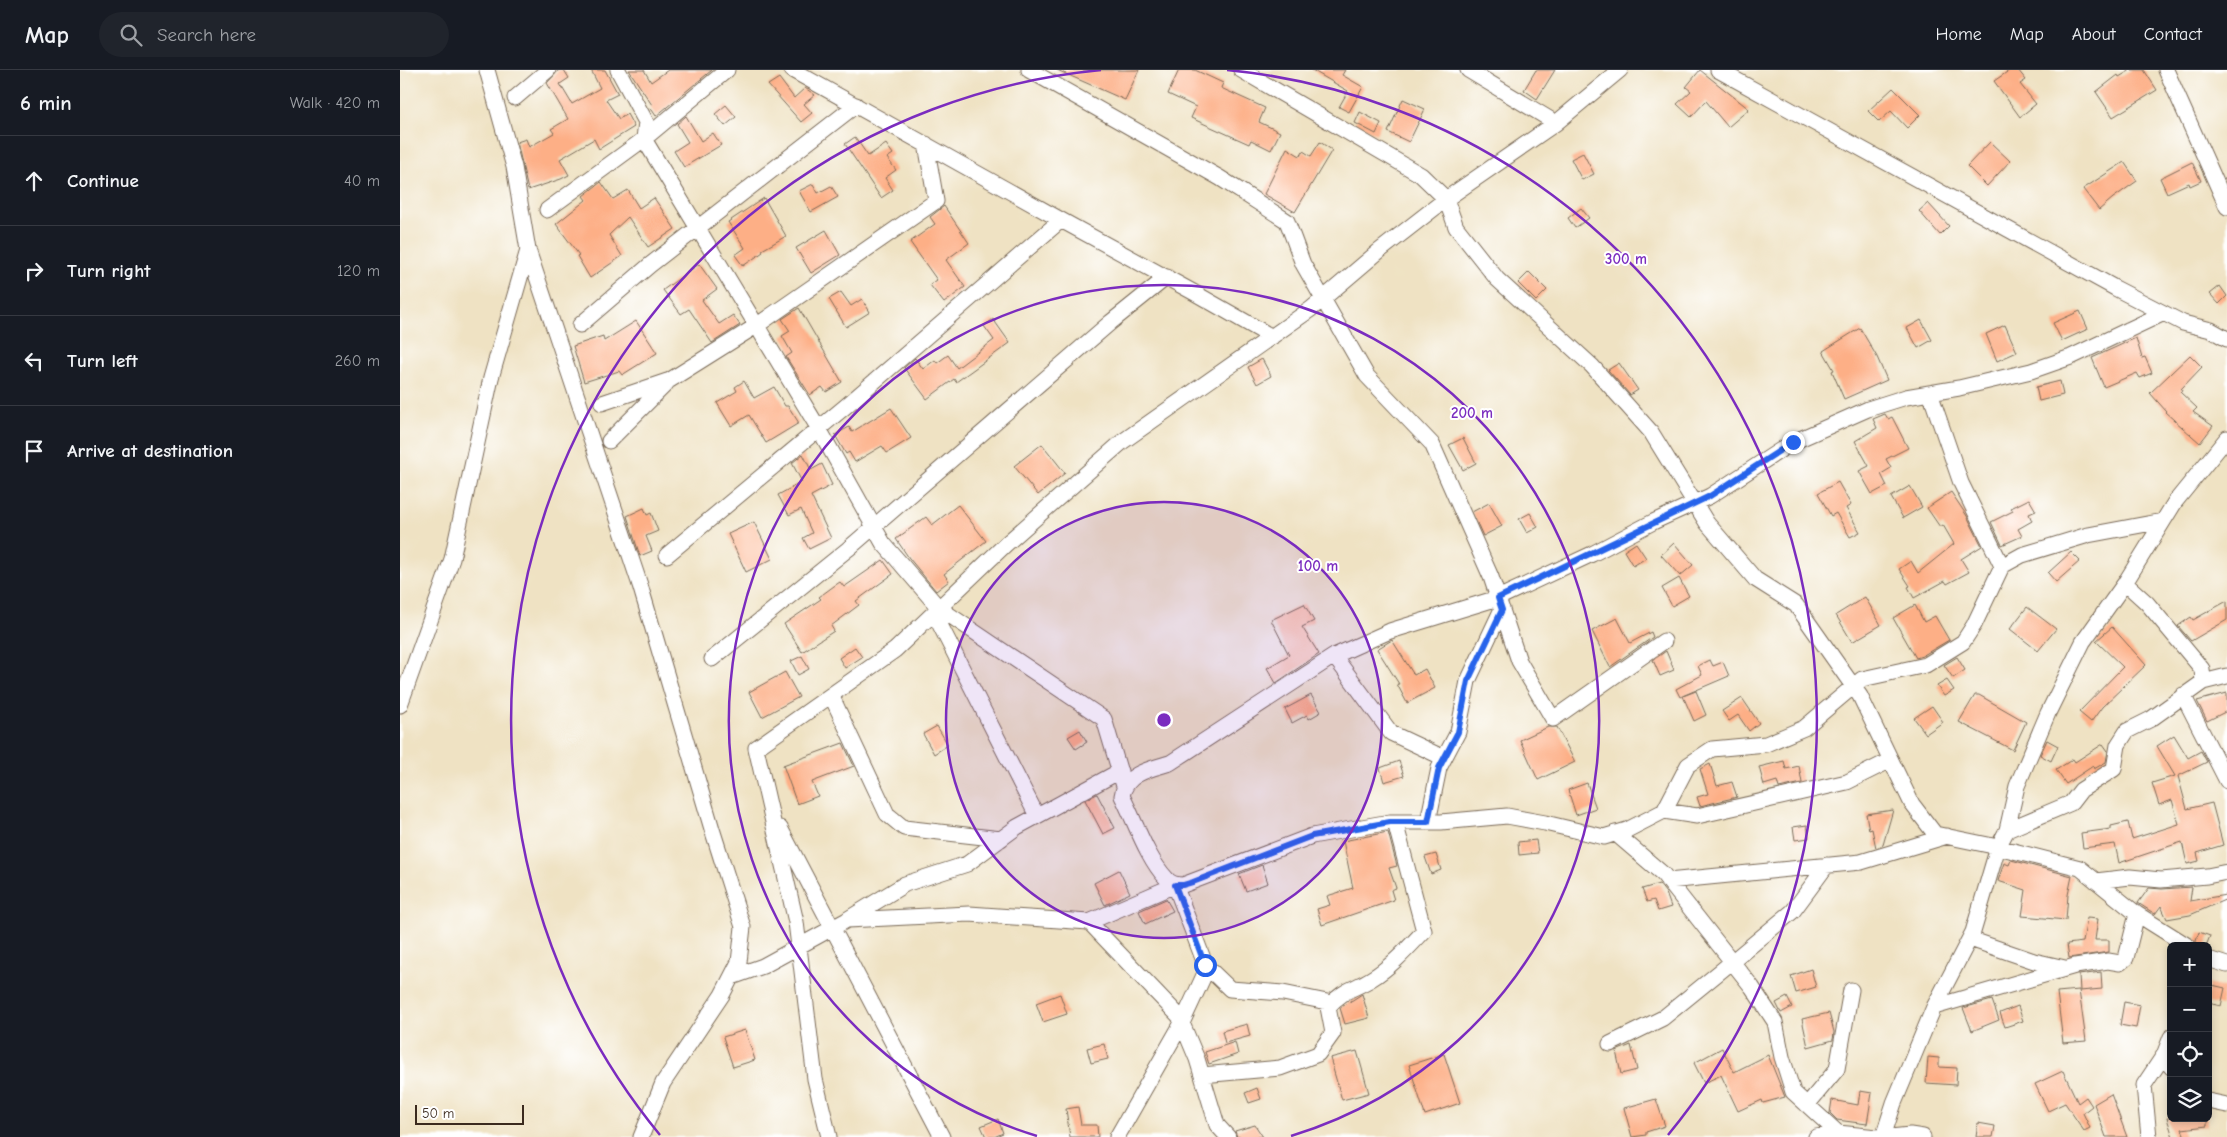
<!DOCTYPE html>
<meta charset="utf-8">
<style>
:root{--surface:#171b24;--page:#20242c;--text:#f1f3f6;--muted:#9ea1a6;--line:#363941}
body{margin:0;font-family:"Comic Neue",sans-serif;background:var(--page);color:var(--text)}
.controls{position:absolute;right:15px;bottom:15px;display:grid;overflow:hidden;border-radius:8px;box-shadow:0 2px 8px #0003}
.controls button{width:45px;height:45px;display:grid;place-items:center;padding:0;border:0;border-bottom:1px solid var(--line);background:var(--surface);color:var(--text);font:25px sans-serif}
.scale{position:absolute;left:15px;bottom:12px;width:109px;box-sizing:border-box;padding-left:5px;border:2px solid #3b2a1e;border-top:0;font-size:14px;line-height:18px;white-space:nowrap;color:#3b2a1e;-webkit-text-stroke:4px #fff;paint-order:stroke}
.stop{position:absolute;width:15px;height:15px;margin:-11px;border:4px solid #2563eb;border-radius:50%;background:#fff}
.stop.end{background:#2563eb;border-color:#fff;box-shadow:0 1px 5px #0008}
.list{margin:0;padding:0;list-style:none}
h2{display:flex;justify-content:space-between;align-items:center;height:65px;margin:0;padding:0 20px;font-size:21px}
h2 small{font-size:16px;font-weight:400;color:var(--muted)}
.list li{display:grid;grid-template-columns:32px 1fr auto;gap:15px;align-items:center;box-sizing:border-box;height:90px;padding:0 20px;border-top:1px solid var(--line)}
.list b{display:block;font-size:19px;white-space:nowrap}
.list em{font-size:16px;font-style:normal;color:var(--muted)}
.icon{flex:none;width:28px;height:28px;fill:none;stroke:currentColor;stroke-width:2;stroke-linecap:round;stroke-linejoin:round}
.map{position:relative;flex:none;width:1827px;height:1067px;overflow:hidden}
header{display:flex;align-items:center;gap:30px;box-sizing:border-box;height:70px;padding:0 25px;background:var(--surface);border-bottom:1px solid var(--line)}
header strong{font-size:24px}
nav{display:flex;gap:28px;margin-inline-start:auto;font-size:18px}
.search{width:350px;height:45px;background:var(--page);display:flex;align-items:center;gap:12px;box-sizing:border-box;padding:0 18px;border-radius:28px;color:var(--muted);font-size:19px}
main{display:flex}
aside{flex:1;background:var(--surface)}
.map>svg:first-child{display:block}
</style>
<header>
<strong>Map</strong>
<div class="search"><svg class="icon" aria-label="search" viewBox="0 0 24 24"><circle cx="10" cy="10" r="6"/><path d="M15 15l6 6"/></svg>Search here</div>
<nav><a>Home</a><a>Map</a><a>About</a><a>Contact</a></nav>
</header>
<main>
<aside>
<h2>6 min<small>Walk · 420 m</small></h2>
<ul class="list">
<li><svg class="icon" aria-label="ahead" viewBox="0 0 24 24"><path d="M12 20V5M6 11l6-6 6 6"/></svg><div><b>Continue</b></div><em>40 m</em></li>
<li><svg class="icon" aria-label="right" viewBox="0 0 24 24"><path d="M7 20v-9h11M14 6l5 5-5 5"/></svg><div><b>Turn right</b></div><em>120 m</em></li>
<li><svg class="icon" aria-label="left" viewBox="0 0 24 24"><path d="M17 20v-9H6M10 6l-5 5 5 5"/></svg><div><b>Turn left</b></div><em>260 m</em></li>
<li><svg class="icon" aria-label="arrive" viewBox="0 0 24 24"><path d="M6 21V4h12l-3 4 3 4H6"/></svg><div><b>Arrive at destination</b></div></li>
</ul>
</aside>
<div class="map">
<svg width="1827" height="1067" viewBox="0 0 1827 1067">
<rect width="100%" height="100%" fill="#fff"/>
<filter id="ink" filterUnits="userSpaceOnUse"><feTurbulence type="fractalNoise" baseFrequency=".02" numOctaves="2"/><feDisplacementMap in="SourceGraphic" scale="10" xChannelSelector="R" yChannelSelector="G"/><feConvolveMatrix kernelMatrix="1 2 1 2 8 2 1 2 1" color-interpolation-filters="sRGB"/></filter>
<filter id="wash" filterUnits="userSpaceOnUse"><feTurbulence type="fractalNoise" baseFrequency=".0096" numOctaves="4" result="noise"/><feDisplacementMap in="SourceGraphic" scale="20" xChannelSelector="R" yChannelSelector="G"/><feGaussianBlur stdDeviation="1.12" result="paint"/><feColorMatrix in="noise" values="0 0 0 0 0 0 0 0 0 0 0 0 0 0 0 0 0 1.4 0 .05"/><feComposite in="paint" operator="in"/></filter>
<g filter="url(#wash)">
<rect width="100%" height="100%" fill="#efe2c3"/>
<g id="blocks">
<path fill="#fdaf86" d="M159,0H164L169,8L160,14L172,34L200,18L191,0H205L218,24L206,30L219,49L227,44L234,57L199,79L194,69L160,89L169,105L161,109L128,120L117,72L126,69L129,77L154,63L151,59L168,49L147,13Z
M229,0H244L251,12L268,0H312L256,46L250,37L252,35Z
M657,0H739L725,30Z
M779,0H795L823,13L821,18L865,38L859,52L880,62L871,80L851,70L849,74L791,48L796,37L768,24Z
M912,0H945L942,5L963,17L949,42L939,37L948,21Z
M1136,0H1155L1137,29L1124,20Z
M1300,0L1349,39L1328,57L1306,31L1291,47L1277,34L1291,21L1286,17Z
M1610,0H1618L1626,10L1620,14L1636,34L1620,47L1594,11Z
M1731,0H1744L1757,20L1713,47L1696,22L1718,5L1719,7Z
M379,8L394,28L405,18L415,25L404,34L412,43L401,52L368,15Z
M1493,18L1520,45L1507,58L1491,41L1479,52L1468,41Z
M1003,29L1025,39L1009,72L988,62Z
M326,35L336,47L325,56L315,44Z
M960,42L981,53L976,64L955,53Z
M286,46L301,71L313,63L321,75L284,97L274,81L288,72L277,54Z
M455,67L468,86L486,74L493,84L487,88L496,100L485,108L493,120L481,128L445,74Z
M920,72L932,80L895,142L864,124L887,78L900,86L903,81L911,86Z
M1590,72L1610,91L1587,116L1567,96Z
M1183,83L1194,104L1182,110L1171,89Z
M1724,92L1737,111L1713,128L1699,140L1683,119Z
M1792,92L1801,111L1790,116L1789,113L1767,123L1760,108Z
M201,112L213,129L228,120L239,138L254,128L275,159L248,177L228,147L209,165L222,186L190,208L177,186L179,185L156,154L186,130L183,126Z
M413,114L418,123L431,116L438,127L411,142L399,121Z
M364,128L386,166L362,180L363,182L343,196L335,185L345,178L328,152Z
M1528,133L1549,156L1540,165L1519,141Z
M544,136L569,173L546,190L565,217L544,233L530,215L537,210L510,172L535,154L530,147Z
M1181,138L1189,148L1175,158L1168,148Z
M426,160L440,185L411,203L396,178Z
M299,194L317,219L302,230L319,254L333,245L340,255L312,273L289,239L281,244L263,220Z
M1129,202L1147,220L1136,231L1118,213Z
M1820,216L1827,226L1819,234L1810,224Z
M441,222L451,236L462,229L470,242L446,257L429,229Z
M399,238L442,312L426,322L422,317L410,325L386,287L392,283L382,266L390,261L382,249Z
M1680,241L1688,259L1662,271L1653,253Z
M593,249L610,273L556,312L554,309L527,329L504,298L515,288L523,299L535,290L537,293L548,285L557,298L594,270L584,256Z
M1521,250L1532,270L1518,278L1507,258Z
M236,251L257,283L222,305L219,301L184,312L173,276L203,266L204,271Z
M1605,255L1617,282L1597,291L1586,264Z
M1460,258L1477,287L1487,310L1444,329L1432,301L1434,300L1423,281Z
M1736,268L1742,288L1745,287L1752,303L1740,308L1737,303L1704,317L1692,288Z
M1790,285L1802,297L1781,319L1782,321L1780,322L1797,338L1793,342L1813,356L1800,373L1765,342L1766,341L1750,323Z
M862,289L871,306L857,314L848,297Z
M1219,293L1238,320L1230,325L1208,300Z
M344,311L354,328L374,317L385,336H388L399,353L366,373L349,345L331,356L317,333L337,321L335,317Z
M1660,311L1663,325L1639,331L1636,317Z
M491,338L511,368L487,383L482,376L455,392L449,382L446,384L435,365L449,357L452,362Z
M1485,344L1488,349L1492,347L1508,378L1486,389L1491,398L1481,404L1487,416L1472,424L1459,401L1469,396L1455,371L1477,358L1473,349Z
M1063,368L1076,393L1063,400L1049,375Z
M642,374L665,403L638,425L614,396Z
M403,384L411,400L422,394L432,415L411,426L431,468L409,479L403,468L412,463L401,439L389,445L378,425L402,412L392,393Z
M1438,412L1451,435L1446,438L1460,462L1450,467L1436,443L1431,446L1418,423Z
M1510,416L1522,437L1503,448L1491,427Z
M1551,422L1567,446L1582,476L1561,489L1569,502L1547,514L1545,511L1514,528L1508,517L1510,516L1499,499L1511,491L1518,503L1554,474L1543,455L1540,457L1527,438Z
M1629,429L1636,441L1629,444L1632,451L1618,459L1622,466L1602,475L1591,452L1613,441L1611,438Z
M1089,433L1102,456L1083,466L1072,442Z
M558,435L586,471L544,504L549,511L536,521L509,488L496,469L526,447L532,455Z
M244,438L247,445L251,443L258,461L246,466L252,481L240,486L227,446Z
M1130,443L1138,457L1127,463L1119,449Z
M354,452L372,489L346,502L328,464Z
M1236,473L1246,488L1233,496L1224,481Z
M1274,473L1293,495L1280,506L1261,485Z
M1671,482L1680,491L1656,512L1648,503Z
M483,490L493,504L456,531L459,535L431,556L434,561L402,582L384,554L421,529L419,527L434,516L440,512L444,517Z
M1279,508L1289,526L1272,536L1262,518Z
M1465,527L1481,555L1452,572L1436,545Z
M1827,531V550L1791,571L1778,556L1791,547L1793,550Z
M904,534L914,551L902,557L919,584L876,613L867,598L889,585L871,550Z
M1515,535L1524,552L1535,546L1549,570L1522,586L1516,588L1493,548Z
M1627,537L1656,559L1638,581L1610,559Z
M1217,548L1230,573L1251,562L1253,567L1210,597L1192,561Z
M1712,557L1746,595L1702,637L1691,652L1679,642L1723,597L1696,571Z
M992,570L1014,605L1025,599L1035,618L1007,633L997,614H999L977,579Z
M455,577L462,587L445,598L439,588Z
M1266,581L1274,600L1260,606L1253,590Z
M402,586L409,599L398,605L391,591Z
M1557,587L1565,600L1553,608L1544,595Z
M1310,590L1313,596L1323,592L1329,606L1280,627L1276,619L1302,605L1298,596Z
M385,602L399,627L362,647L349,622Z
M1547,610L1554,620L1544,626L1537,616Z
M1296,621L1306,645L1294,651L1283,626Z
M1827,623V641L1807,651L1797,631Z
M911,625L921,642L909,649L907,645L892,653L885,639Z
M1575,625H1579L1626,652L1613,680L1559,652Z
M1342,628L1359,653L1349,661L1338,645L1329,651L1322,641Z
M1532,636L1543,652L1526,664L1514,648Z
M537,656L548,675L534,684L523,664Z
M1148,657H1157L1175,692L1138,710L1120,670Z
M680,660L687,672L676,679L668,667Z
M1774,665L1788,688L1801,681L1807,692L1778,706L1787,739L1812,733L1823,775L1797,783L1799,791L1787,794L1782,772L1719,793L1715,774L1683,778L1681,763L1711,759V756L1728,752L1732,769L1779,754L1772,730L1759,735L1752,713L1775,706L1757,676Z
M1647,670L1658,676L1651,691L1640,685Z
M443,673L454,696L412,712L418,726L397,734L383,695Z
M1703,674L1708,681L1706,692L1694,699L1693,696L1666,714L1656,700L1673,689L1675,692Z
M999,691L1004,706L984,712L980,698Z
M1384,691L1386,699L1399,696L1402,713L1379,718L1377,711L1364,715L1359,697Z
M1310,694L1317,716L1332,712L1337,727L1300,736L1297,727L1308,724L1300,699Z
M1187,713L1196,738L1176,745L1168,720Z
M697,724L715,758L703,764L685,730Z
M1493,740L1483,775L1476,778L1472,759L1469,760L1466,744Z
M1407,755L1409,768L1395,770L1393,757Z
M988,762L997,796L989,798L996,818L991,820L994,830L922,855L917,839L930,835L927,826L953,818L943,771Z
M1136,770L1138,783L1119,785L1118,772Z
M1036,784L1041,800L1031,804L1025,787Z
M1611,790L1672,806L1668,825L1666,850L1622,846L1626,820L1598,811L1604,793L1609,795Z
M862,795L868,813L846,821L839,804Z
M719,800L730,823L705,835L694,813Z
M1259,814L1266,823L1271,837L1258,841L1254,830L1247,832L1242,819Z
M1792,817L1790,831L1826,825L1827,829L1790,845L1767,849L1761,836L1755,844L1738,833L1749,818L1762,819Z
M766,829L773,841L745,854L739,841Z
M1687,848L1698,849L1695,870H1709V882L1669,888L1667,874L1683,872Z
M1799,862L1810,866L1806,876H1797L1796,871Z
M1411,899L1416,917L1396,923L1391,906Z
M1701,902L1702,919L1680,921L1679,905Z
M1808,914L1825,918L1821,936L1808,933Z
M1679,920L1686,971L1663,973L1657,922Z
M660,924L667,944L643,952L636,933Z
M962,924L969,948L945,954L940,938Z
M1387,927L1392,937L1381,943L1376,933Z
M1592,930L1599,950L1572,961L1563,938Z
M1724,932L1740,935L1736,958L1720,955Z
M1618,936L1623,951L1605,957L1600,943Z
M1429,943L1434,962L1433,970L1408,977L1402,949Z
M847,954L850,966L825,973L822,961Z
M345,960L355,990L333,997L323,967Z
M835,972L838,984L809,994L805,982Z
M704,974L708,989L691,993L687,978Z
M1231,975L1237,1000L1221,1004L1216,981Z
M1322,978L1334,1002L1368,985L1385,1027L1363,1033L1362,1030L1338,1041L1321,1005L1304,1013L1294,993Z
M957,981L969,1023L942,1030L930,988Z
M1044,984L1060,1033L1025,1045L1009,995Z
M1528,987L1539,988V997L1557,998L1556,1015L1526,1013Z
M1663,1001L1678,1033L1686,1027L1692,1036L1683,1043L1690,1058L1684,1061L1665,1033L1648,1041L1635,1014Z
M857,1018L861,1029L849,1033L845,1023Z
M1460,1021L1472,1023L1467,1054L1437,1050L1430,1043L1432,1030L1458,1035Z
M1711,1024L1727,1067H1706L1694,1034Z
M1256,1029L1265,1056L1246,1062V1065L1232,1067L1224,1038Z
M678,1037L681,1055H697L698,1067H670L666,1039Z
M1767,1048H1807V1056L1782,1059L1785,1067H1773Z
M598,1049L603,1063L594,1067H586L581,1056Z
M1578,1053L1595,1056L1593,1067H1576Z
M855,1055L863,1067H837L835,1061Z"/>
</g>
</g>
<g filter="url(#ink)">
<use href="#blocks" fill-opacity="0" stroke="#7a6a58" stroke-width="1"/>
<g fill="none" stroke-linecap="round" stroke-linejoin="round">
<defs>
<path id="street" d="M87,0L114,97L128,180L240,515L312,759L343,857L339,892L322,925L263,1013L241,1067
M218,0L246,52L244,69L419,359L483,473L539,538L704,649L724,716
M392,0L661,150L793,222L872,267
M629,0L820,108L887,151L903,194L967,306L1032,374L1091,507L1119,591L1153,649L1264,571
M841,0L1021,105L1046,129L1056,157L1097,209L1192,296L1251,362L1307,453L1355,509L1396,535L1460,626L1512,734L1535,764L1598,777L1680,798L1737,844L1788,876
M1068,0L1156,53
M1318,0L1715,218L1783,253L1811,260L1827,269
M1766,0L1827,137
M115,28L148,0
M147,140L244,69L327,0
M180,255L250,195L456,35
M1530,323L1561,413L1602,496
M202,333L270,310L356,256L536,131L526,74
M209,371L266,314
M1763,451L1688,465L1622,485L1602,496L1574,555L1563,572L1526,595L1462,609L1404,658L1366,674L1312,679L1288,695L1264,741L1227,760L1204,767L1145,753L1107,746L1041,752H990L912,766L783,815C777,815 770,814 766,808C747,788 735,751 722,726C726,703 750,699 770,693L934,586L990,561L1098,528L1192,484L1253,452L1310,426L1393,372L1468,339L1506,327L1559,318L1631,301L1671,287L1764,243
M267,485L446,336L661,150
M1725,513L1747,533L1802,599L1803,612
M534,543L637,746
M934,586L991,663L1044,688
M312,589L448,479L711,252L767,207
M431,625L487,744L504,758L601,769
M1783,625L1827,711
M0,635L52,489L91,308L128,180
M1264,741L1297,746L1447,712L1491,690
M1028,752L1039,698L1058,662L1068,611L1102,539
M380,758L542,1067
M1607,760L1671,733L1681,720L1714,699L1718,675L1727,661L1751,649L1803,612L1827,606
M1215,763L1263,804L1352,917L1375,952L1382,987L1393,1022L1438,1063
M1268,811L1461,792L1547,766
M1696,811L1730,807L1761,810L1807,806L1827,802
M448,849L505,814L567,794L617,757L720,701
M689,852L775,815L807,899L782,953L717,1067
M1570,869L1634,891L1665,898
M1808,889L1827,895
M332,907L363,896L447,850L569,844L689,852L779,946L797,989L817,1055L828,1067
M928,937C944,919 953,920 971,909C991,897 1008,878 1024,861L995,752
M1534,937L1675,896L1708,891L1720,893L1726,888L1737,844
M1771,967L1764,985L1771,997
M1210,974L1263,948L1322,900L1393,841L1427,795
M802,1005L880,998L918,984L933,963L927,932L883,923L830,919L805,895
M1808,1031L1827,1035
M1407,1035L1437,999L1451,920
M429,1067L415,1009L396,852L356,678L495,580L606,474L722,372L911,239L978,182L1046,129L1156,53L1220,0
M1416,1067L1438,1063L1477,1067
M1483,1067L1494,1033L1534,937L1573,862L1598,777L1607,760L1617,716L1648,643L1683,572L1725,513L1775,432L1827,368
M1491,1067L1510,1065L1523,1067
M1749,1067L1744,1015L1764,985"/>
</defs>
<use href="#street" stroke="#7a6a58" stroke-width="17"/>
<use href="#street" stroke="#fff" stroke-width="15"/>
</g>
</g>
<g fill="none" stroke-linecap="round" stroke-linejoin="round" filter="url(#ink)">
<path stroke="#2563eb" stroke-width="6" d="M805,895L775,815H783L793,812L912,766L990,752H1028L1039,698L1058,662L1068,611L1102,540L1098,528L1310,426L1393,372"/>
</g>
<circle cx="764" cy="650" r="218" fill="#7b2cbf" fill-opacity=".12"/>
<g fill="none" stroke="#7b2cbf" stroke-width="2.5">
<circle cx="764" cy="650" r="218"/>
<path d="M637 1066A435 435 0 1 1 891 1066"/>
<path d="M260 1065A653 653 0 0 1 701 0M827 0A653 653 0 0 1 1268 1065"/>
</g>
<circle cx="764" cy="650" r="8" fill="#7b2cbf" stroke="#fff" stroke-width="2.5"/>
<g font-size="15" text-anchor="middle" font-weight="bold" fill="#7b2cbf" stroke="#fff" stroke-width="4" stroke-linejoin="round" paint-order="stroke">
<text x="1226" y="194">300 m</text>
<text x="1072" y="348">200 m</text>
<text x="918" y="501">100 m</text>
</g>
</svg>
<div class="controls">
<button>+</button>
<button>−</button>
<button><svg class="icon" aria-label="locate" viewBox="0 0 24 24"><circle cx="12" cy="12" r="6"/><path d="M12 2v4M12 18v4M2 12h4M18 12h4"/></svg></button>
<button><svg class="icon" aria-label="layers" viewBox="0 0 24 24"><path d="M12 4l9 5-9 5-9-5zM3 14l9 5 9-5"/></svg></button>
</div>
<div class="scale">50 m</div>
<div class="stop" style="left:805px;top:895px"></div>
<div class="stop end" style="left:1393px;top:372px"></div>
</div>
</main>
